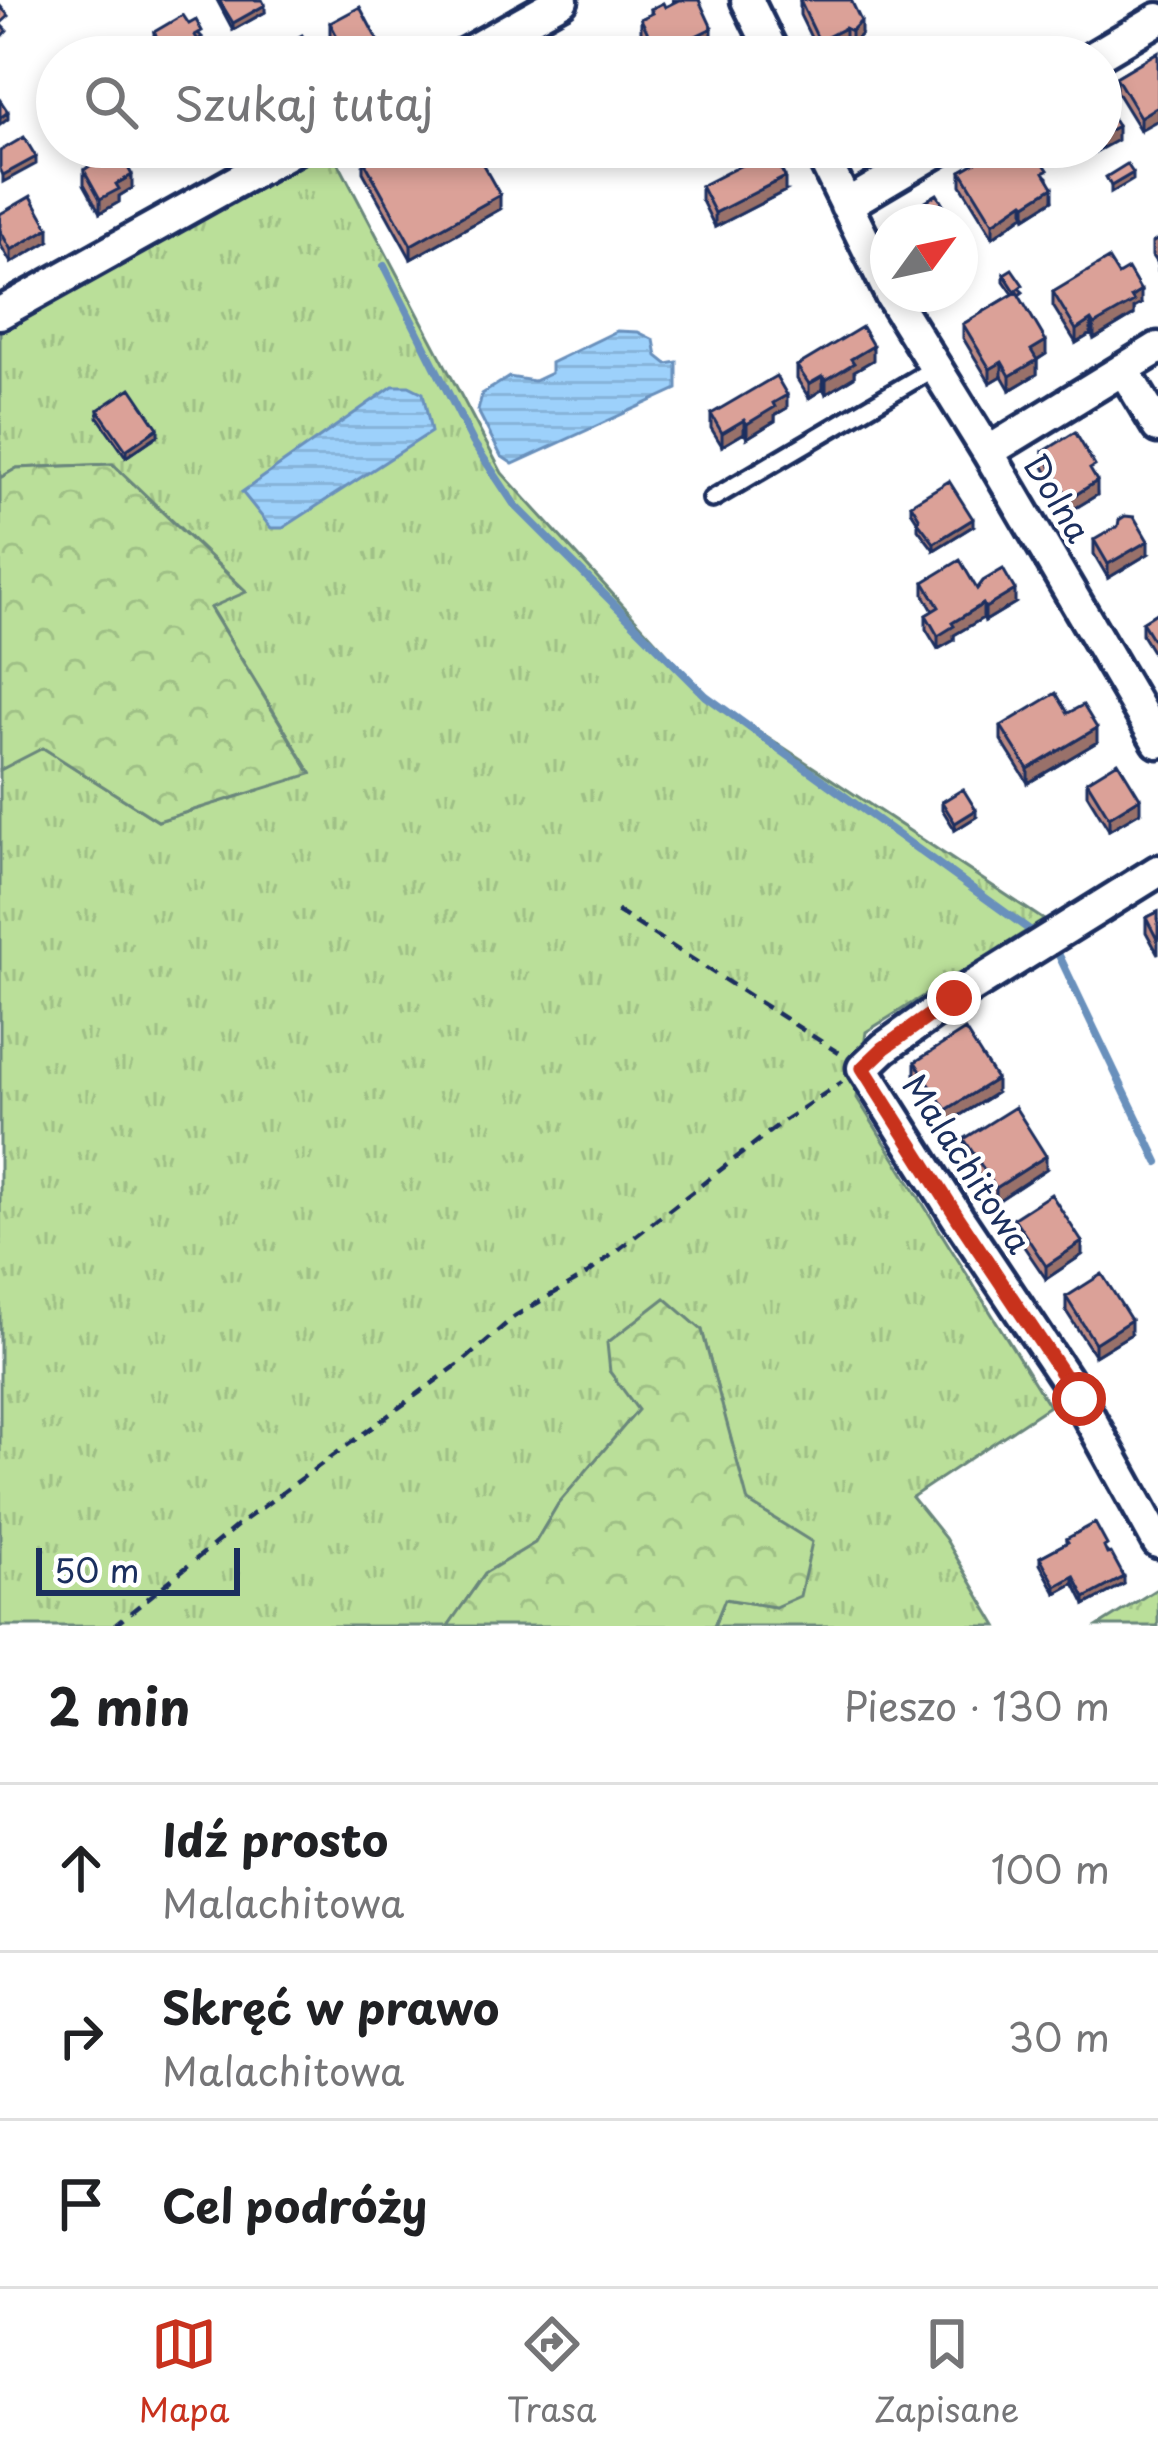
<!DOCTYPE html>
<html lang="pl">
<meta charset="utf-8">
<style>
:root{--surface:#fff;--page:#f2f2f2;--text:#202124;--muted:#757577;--line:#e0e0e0;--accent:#c8321e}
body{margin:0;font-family:"Playpen Sans",sans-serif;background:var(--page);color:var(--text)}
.compass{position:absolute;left:870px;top:204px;width:108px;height:108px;border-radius:50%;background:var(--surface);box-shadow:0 6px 18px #0003;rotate:57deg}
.scale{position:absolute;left:36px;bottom:30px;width:204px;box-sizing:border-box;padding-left:12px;border:6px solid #1b2f5e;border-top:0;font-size:33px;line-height:42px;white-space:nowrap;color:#1b2f5e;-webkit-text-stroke:9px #fff;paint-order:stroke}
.stop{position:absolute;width:36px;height:36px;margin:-27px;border:9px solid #c8321e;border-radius:50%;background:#fff}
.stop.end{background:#c8321e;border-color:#fff;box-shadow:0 3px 12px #0008}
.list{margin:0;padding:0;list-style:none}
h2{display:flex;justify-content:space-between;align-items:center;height:156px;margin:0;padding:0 48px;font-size:51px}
h2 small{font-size:39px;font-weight:400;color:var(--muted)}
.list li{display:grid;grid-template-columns:78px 1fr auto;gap:36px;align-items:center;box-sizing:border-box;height:168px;padding:0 48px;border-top:3px solid var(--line)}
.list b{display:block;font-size:45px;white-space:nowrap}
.list p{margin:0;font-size:39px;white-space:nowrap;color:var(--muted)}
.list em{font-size:39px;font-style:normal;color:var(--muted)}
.icon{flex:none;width:66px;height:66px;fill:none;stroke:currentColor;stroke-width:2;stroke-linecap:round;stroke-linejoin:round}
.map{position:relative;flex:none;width:1158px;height:1626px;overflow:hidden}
.search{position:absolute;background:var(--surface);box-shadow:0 6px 18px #0003;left:36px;right:36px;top:36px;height:132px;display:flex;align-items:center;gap:30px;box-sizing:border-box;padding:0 42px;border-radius:66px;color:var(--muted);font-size:45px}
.sheet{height:660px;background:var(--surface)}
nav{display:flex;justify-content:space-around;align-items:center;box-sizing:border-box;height:168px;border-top:3px solid var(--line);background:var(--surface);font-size:33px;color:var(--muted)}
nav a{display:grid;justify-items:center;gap:6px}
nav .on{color:var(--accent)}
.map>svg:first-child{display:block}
</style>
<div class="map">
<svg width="1158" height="1626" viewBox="0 0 1158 1626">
<defs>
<pattern id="grass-tufts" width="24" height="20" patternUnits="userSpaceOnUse" patternTransform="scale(3)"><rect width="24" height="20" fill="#badf99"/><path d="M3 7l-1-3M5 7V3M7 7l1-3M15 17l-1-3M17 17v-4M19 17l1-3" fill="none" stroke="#9fc086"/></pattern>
<pattern id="forest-crowns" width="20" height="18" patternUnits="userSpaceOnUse" patternTransform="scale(3)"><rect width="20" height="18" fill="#badf99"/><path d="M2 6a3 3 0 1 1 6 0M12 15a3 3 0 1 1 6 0" fill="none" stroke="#9fc086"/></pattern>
<pattern id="water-rules" width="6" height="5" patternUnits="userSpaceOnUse" patternTransform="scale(3)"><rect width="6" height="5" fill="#9dd1fb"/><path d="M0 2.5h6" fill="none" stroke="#87b4da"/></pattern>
</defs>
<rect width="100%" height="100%" fill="#fff"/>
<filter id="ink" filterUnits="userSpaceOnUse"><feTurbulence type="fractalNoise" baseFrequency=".00833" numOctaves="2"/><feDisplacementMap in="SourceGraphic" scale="24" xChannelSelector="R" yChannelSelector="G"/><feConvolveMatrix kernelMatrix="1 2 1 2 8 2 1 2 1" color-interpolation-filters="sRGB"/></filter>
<g filter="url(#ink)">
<path fill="url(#grass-tufts)" stroke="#6a877c" stroke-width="3" d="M330,147L502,473L706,696L1044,920L866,1032L857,1098L1049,1406L912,1497L945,1538L997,1626H714L724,1599L775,1607L702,1330L610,1372L639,1409L558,1504L535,1543L485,1573L448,1626H0V770L42,747L158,821L311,773L210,607L246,591L113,464L17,468L0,478V331Z
M1158,1589V1626H1098L1155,1590Z"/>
<path fill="url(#forest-crowns)" stroke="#6a877c" stroke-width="3" d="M112,464L246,592L210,608L311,774L158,821L43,748L0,770V478L17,468Z
M665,1298L702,1330L748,1502L812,1542L800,1596L775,1607L725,1599L714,1626H448L485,1573L535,1543L558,1504L638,1410L610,1372L607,1343Z"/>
<path fill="url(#water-rules)" stroke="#6990bc" stroke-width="3" d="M617,331L638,332L654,340L657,356L667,364L677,362V389L513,464L501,456L478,411L482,394L509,377L534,381L551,373V363Z
M393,386H409L423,393L431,432L283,528H271L242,492Z"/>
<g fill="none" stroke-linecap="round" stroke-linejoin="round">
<path stroke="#6990bc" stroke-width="8" d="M384,266L473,442L514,504L706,696L1038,936
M1051,944L1055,947L1158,1162"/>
<defs>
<path id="lane" d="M712,499L936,367"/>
<path id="street" d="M747,0L775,57
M460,57L562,0
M1094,57L1158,19
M818,147L888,289
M846,205L944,147
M890,294L988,452L1158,742
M0,313L298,147
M1123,369L1158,427
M988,452L1158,348
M1158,871L954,998L884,1048L863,1068L958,1218L1079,1399L1158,1542"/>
</defs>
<use href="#lane" stroke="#1b2f5e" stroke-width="24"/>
<use href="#street" stroke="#1b2f5e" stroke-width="39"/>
<path stroke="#1b2f5e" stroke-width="4.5" stroke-dasharray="12 9" stroke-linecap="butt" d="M617,911L839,1053
M114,1626L238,1525L467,1358L515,1316L587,1274L782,1122L842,1082"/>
<use href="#lane" stroke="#fff" stroke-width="15"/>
<use href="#street" stroke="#fff" stroke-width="30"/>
</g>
<path fill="#bc8a83" stroke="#1b2f5e" stroke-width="3" d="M217,0H262L265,12L233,30Z
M673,0H699L712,42L681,57L679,52L670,57H652L641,33V19L651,14V9L665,7L674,3Z
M800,1L861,34L851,44L845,42L819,54L800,15Z
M330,23L379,56L341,57L330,37Z
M189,24L202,37L198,40L206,57H165L154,39V32Z
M1158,52L1140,130L1116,91V77Z
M155,147H198V151L167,168Z
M1013,151L1048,177L1053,200L1026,217L1024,215L993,237L961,185V171Z
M363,159L500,209L411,259L363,172Z
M84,170L132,188L119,196V202L100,213L84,184Z
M701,186L785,191L715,227L701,199Z
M0,214L49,241L11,263L0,244Z
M1158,239V273V265L1152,256V243Z
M1004,274L1023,292L1019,295L1046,354L1037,360V374L1010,390L1002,376L990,383L963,338V324L1013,294L1004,281Z
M1118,275L1141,304L1134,308V315L1094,339L1091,334L1076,343L1053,306V292Z
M873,360L854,371V377L826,394L823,389L809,398L797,379V366Z
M787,408L775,415V421L747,438L744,433L722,446L711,428V414Z
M98,410L158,435L126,457L98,417Z
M1043,452L1095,478L1097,495L1069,512L1043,465Z
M911,504L973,526L934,550L918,529V522L911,511Z
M1094,540L1148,554L1108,578L1094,554Z
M924,582L977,589L1015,603L985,621L983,618L954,635V640L938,649L926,629V615L933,611L924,595Z
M1158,612V661L1142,635V622Z
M1068,713L1097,742L1028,783L1001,740V726Z
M1087,781L1140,812L1109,830L1087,794Z
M942,802L976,817L955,830L942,809Z
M1158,912V954L1146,932V918Z
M915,1062L996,1093L946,1124L915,1075Z
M964,1139L1046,1169L996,1202L964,1153Z
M1014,1218L1082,1255L1046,1279L1014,1232Z
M1066,1297L1131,1334L1095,1356L1066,1311Z
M1066,1539L1107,1552L1124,1584L1085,1605L1074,1583L1056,1593L1040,1564V1557L1066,1543Z"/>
<path fill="#99716a" stroke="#1b2f5e" stroke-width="3" d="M265,5V12L233,30V23Z
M861,21V34L851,44V31Z
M712,28V42L681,57V43Z
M845,28V42L819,54V41Z
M679,39V52L670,57H656V50Z
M379,43L378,57H353Z
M1158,106V120L1140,130V117Z
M8,112V119L0,125V118Z
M1117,126V140L1090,155V147H1101V135Z
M181,147H198V151L167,168V155Z
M36,157V164L3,182V175Z
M1133,173V180L1111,193V186Z
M132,175V188L119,196V202L100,213V199L116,184Z
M785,177V191L715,227V213Z
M1053,187V200L1026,217V204Z
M500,195V209L411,259V245Z
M1024,202V215L993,237V223Z
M49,228V241L11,263V250Z
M964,240V253L960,256V242Z
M1141,291V304L1134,308V315L1094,339V325Z
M1091,320V334L1076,343V330Z
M1046,341V354L1031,363V350Z
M873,346V360L854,371V377L826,394V380L851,359Z
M1037,360V374L1010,390V376Z
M1002,362V376L990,383V369Z
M823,376V389L809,398V384Z
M787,395V408L775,415V421L747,438V424L773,403Z
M744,420V433L722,446V433Z
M158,428V435L126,457V450Z
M1097,481V495L1069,512V499Z
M973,519V526L934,550V543Z
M1148,541V554L1108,578V564Z
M1015,590V603L985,621V608Z
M983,604V618L954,635V640L938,649V636L952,623Z
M1097,728V742L1028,783V769Z
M1140,798V812L1109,830V817Z
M976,810V817L955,830V823Z
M996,1079V1093L946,1124V1110Z
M1046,1156V1169L996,1202V1188Z
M1082,1242V1255L1046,1279V1266Z
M1131,1320V1334L1095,1356V1343Z
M1074,1576V1583L1056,1593V1586Z
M1124,1577V1584L1085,1605V1598Z"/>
<path fill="#dba198" stroke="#1b2f5e" stroke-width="3" d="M219,0H262L265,5L233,23Z
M679,0H699L712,28L681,43L679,39L656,50L641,19L653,13L651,9L663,3L665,7Z
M802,0H851L861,21L851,31L845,28L819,41L800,1Z
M0,6L9,16L0,24L7,31L0,39Z
M360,7L379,43L353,57H348L330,23Z
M183,15L189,24L196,20L202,31L195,35L206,55L202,57H169L154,32Z
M302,35L314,57H275L272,52Z
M1158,52V106L1140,117L1116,77Z
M0,100L8,112L0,118Z
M1101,100L1117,126L1101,135Z
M24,137L36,157L3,175L0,169V151Z
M117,147L132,175L116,184L119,189L100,199L84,170Z
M163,147H181L167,155Z
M384,147H473L500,195L411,245L363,159Z
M1002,147H1010L1013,151L1020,147H1029L1037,159L1040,158L1048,170L1044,172L1053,187L1026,204L1024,202L993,223L961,171Z
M771,150L785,177L715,213L701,186Z
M1127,164L1133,173L1111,186L1106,177Z
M937,194L948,212L945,214L950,222H902L899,217Z
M31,196L49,228L11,250L0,230V214Z
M1108,259L1118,275L1128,269L1141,291L1131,297L1134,302L1094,325L1091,320L1076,330L1053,292Z
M1012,269L1023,285L1015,291L1004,274Z
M1017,292L1046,341L1031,350L1037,360L1010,376L1002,362L990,369L963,324Z
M862,327L873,346L851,359L854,363L826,380L823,376L809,384L797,366Z
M776,376L787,395L773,403L775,407L747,424L744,420L722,433L711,414Z
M131,388L158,428L126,450L98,410Z
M1075,432L1095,466L1090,469L1097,481L1069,499L1043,452Z
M949,481L973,519L934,543L918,522L919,517L911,504Z
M1125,516L1134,517L1148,541L1108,564L1094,540L1118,526L1119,520Z
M960,560L977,589L983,581L1003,569L1015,590L985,608L983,604L952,623L954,626L938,636L926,615L939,607L924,582Z
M1158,612V648L1142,622Z
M1056,693L1068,713L1083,705L1097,728L1028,769L1001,726Z
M1118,762L1140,798L1109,817L1087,781Z
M963,789L976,810L955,823L942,802Z
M1158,912V941L1146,918Z
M965,1030L996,1079L946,1110L915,1062Z
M1015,1107L1046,1156L996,1188L964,1139Z
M1051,1194L1082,1242L1046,1266L1014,1218Z
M1102,1274L1131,1320L1095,1343L1066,1297Z
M1095,1523L1107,1545L1104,1547L1107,1554L1111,1553L1124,1577L1085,1598L1074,1576L1056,1586L1040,1557L1068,1542L1066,1539Z"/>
</g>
<g fill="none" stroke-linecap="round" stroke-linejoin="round" filter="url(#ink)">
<path stroke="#c8321e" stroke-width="15" d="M954,998L884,1048L863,1068L958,1218L1079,1399"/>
</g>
<g text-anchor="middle" stroke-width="9" stroke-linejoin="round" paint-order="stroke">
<g font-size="33" fill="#1b2f5e" stroke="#fff">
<text transform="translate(1057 498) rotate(59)" y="12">Dolna</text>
<text transform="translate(967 1164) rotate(57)" y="12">Malachitowa</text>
</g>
</g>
</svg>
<svg class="compass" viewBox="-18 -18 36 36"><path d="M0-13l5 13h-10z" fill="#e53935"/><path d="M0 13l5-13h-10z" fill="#757577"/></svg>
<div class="scale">50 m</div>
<div class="stop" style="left:1079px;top:1399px"></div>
<div class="stop end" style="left:954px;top:998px"></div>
<div class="search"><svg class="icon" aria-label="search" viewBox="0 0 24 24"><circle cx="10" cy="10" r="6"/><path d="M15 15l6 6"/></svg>Szukaj tutaj</div>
</div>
<section class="sheet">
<h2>2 min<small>Pieszo · 130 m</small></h2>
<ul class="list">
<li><svg class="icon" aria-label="ahead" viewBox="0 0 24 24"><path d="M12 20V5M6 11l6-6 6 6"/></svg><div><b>Idź prosto</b><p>Malachitowa</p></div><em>100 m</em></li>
<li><svg class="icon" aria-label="right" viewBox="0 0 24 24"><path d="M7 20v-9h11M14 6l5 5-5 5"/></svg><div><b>Skręć w prawo</b><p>Malachitowa</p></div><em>30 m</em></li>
<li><svg class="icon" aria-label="arrive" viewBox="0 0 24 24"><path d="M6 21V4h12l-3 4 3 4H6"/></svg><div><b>Cel podróży</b></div></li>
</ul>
</section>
<nav>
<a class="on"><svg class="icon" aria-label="map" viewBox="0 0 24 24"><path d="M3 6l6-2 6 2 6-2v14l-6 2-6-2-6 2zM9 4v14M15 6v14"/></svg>Mapa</a>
<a><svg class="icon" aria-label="directions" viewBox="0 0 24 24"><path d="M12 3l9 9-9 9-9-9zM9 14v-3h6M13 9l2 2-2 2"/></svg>Trasa</a>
<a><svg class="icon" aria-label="saved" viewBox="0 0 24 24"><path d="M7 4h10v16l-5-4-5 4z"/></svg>Zapisane</a>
</nav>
